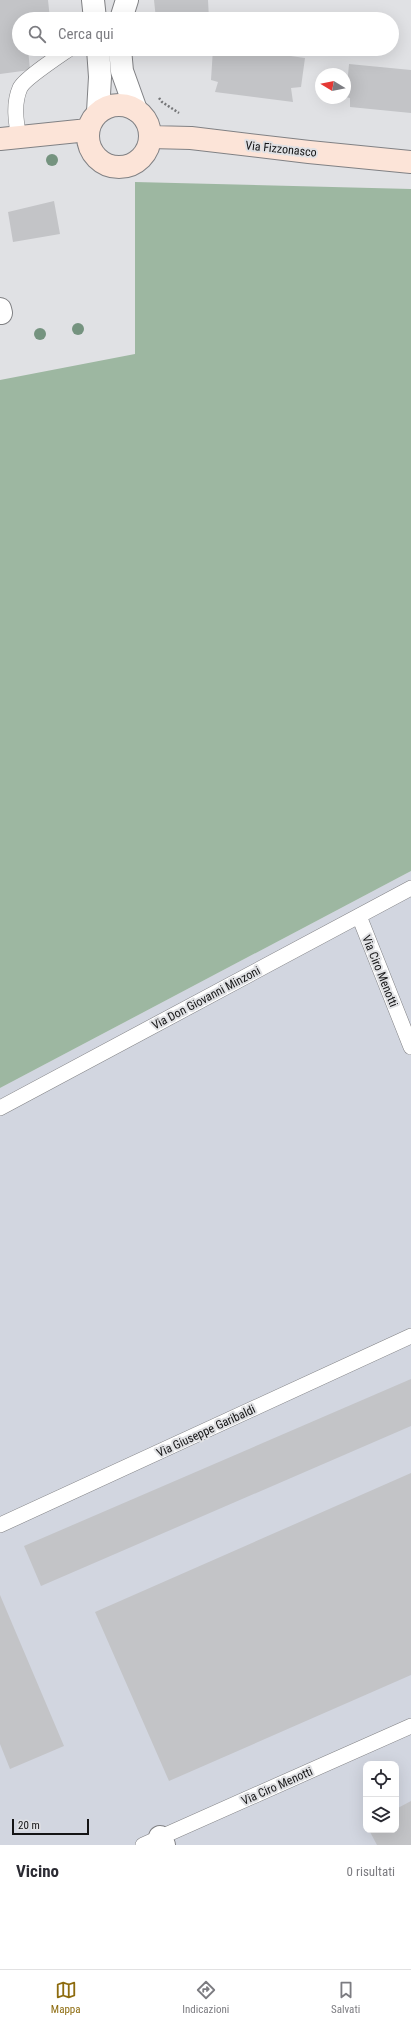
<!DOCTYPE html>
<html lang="it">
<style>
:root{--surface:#fff;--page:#f2f2f3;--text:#2b2b33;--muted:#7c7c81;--line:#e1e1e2;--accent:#8d6b0e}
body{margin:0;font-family:"Roboto Condensed",sans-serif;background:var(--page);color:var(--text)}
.controls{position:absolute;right:12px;bottom:12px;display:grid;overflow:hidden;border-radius:8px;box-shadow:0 4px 16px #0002}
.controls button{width:36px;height:36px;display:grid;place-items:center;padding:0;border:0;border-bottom:1px solid var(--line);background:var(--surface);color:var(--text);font:20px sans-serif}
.compass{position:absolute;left:315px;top:68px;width:36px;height:36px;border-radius:50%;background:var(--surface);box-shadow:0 4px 16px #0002;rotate:280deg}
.scale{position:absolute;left:12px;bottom:10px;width:77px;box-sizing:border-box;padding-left:4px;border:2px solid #141415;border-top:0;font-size:11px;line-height:14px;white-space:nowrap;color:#141415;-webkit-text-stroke:3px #e0e1e4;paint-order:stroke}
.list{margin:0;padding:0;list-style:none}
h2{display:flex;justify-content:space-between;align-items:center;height:52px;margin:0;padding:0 16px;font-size:17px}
h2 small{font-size:13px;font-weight:400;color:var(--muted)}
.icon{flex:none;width:22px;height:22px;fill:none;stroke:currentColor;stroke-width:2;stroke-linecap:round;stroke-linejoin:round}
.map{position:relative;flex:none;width:411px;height:1845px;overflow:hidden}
.search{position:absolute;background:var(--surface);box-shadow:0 4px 16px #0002;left:12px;right:12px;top:12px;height:44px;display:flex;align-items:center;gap:10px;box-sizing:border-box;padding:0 14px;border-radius:22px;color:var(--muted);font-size:15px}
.sheet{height:124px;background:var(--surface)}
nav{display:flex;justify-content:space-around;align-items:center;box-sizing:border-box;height:56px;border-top:1px solid var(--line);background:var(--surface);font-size:11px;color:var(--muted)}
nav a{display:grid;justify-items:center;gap:2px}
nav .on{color:var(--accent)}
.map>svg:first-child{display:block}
</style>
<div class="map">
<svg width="411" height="1845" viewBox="0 0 411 1845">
<rect width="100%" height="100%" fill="#e0e1e4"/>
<path fill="#d2d6e0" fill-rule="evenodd" d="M411,871V1845H0V1088ZM366,1764H396V1830H366Z"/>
<path fill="#9db7a1" d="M135,182L411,189V871L0,1088V380L135,354Z"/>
<path fill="#c3c4c7" d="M0,0H48L50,19H19V49H28L30,70L0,74Z
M154,0H208L209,19H156Z
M213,49H240L305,58L301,87L291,88L293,102L215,92L218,82L211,80Z
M349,64L411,70V113L350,107V98L346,97Z
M54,201L60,234L13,242L8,212Z
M411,1379V1426L41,1586L24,1546Z
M411,1473V1675L169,1781L95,1612Z
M0,1595L64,1746L10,1769L0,1744Z
M411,1801V1845H377L369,1830H396V1809Z"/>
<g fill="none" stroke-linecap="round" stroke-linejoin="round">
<defs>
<path id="service" d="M19,138C16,122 13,104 20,88C24,79 59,56 69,49
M359,916L411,1047
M0,1108L411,888
M0,1525L411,1336
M143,1845L411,1726"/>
<path id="minor" d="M93,0L95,19
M121,19L127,0
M98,49L100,77L98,112
M120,49L122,71L136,110
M0,309L1,313
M160,1837L164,1845"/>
<path id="secondary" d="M88 136a31 31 0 1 1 62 0a31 31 0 1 1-62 0Z
M150,137L191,138L309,152L411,162
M0,139L88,130"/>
</defs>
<use href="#service" stroke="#808184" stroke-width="16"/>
<use href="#minor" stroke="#808184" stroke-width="24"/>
<use href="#secondary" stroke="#808184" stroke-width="24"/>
<path stroke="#757678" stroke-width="2.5" stroke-dasharray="2 2" stroke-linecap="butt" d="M159,98L162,102L179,113"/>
<use href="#service" stroke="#fff" stroke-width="15"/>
<use href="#minor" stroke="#fff" stroke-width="22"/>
<use href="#secondary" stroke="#fce4d8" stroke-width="22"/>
</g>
<g fill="#75937f">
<circle cx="52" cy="160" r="6"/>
<circle cx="78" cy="329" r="6"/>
<circle cx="40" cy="334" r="6"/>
</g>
<g text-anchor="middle" stroke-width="4" stroke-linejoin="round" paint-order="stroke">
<g font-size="12" fill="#141415" stroke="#e0e1e4">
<text transform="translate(281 149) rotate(6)" y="4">Via Fizzonasco</text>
<text transform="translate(380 971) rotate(68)" y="4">Via Ciro Menotti</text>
<text transform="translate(206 998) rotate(-28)" y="4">Via Don Giovanni Minzoni</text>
<text transform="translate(206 1431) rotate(-25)" y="4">Via Giuseppe Garibaldi</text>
<text transform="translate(277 1786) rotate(-24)" y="4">Via Ciro Menotti</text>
</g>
</g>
</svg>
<div class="controls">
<button><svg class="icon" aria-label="locate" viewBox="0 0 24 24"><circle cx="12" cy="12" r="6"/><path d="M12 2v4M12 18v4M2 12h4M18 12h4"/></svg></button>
<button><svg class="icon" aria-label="layers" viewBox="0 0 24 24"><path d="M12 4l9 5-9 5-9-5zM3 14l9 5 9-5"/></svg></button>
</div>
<svg class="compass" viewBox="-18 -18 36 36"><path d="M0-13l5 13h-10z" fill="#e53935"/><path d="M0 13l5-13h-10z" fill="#7c7c81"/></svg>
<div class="scale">20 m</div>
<div class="search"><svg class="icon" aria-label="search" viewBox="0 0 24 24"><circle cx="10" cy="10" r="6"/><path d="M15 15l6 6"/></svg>Cerca qui</div>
</div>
<section class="sheet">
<h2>Vicino<small>0 risultati</small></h2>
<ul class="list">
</ul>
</section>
<nav>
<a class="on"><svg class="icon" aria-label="map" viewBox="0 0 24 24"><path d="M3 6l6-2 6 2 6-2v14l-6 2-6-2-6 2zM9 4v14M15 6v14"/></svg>Mappa</a>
<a><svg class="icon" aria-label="directions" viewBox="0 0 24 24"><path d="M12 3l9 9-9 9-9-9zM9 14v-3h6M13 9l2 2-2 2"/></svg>Indicazioni</a>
<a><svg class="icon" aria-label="saved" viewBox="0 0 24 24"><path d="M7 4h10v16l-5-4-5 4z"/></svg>Salvati</a>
</nav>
